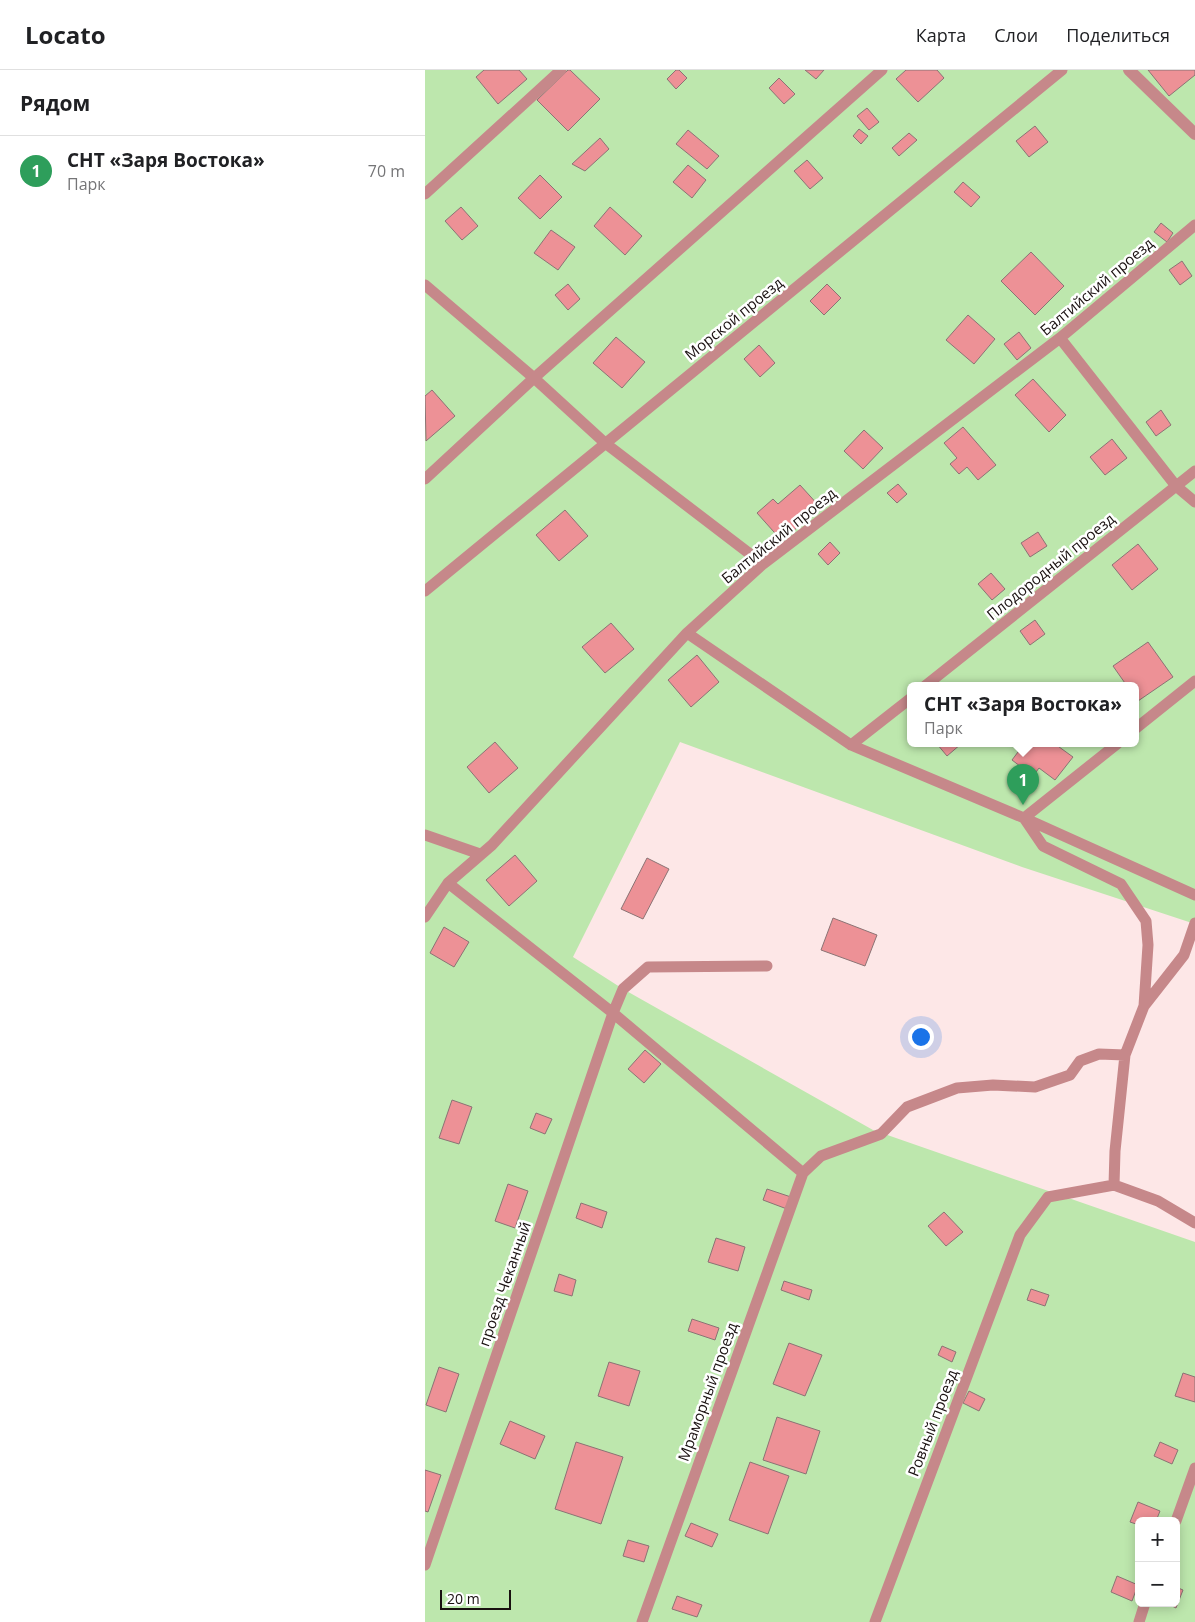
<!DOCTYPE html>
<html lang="ru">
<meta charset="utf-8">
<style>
:root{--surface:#fff;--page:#f2f2f2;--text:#202124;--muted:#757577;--line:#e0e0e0;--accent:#428222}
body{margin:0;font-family:"Open Sans",sans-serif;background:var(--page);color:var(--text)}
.controls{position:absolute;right:15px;bottom:15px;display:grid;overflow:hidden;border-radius:8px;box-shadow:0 2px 12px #0003}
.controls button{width:45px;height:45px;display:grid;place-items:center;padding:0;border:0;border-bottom:1px solid var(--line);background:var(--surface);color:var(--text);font:25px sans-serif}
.scale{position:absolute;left:15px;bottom:12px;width:71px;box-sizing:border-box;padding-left:5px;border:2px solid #191010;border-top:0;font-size:14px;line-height:18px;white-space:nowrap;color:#191010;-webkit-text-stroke:4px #fff;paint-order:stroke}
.you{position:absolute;left:495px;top:966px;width:18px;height:18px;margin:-12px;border:4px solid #fff;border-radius:50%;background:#1a73e8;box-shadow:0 0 0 8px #1a73e833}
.badge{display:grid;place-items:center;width:32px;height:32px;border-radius:50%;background:var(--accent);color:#fff;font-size:16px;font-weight:700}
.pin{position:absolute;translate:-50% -41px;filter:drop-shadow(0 1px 2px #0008)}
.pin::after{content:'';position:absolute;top:26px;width:18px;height:15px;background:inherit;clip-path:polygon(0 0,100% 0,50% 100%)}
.popup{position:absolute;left:482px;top:612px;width:232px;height:65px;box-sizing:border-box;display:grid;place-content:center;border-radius:8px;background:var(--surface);filter:drop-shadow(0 1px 4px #0005);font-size:16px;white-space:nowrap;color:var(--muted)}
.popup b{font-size:19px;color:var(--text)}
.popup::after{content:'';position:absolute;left:50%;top:100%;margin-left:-10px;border:10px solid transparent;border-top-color:var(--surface)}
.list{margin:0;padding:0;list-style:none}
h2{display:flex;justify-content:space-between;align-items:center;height:65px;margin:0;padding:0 20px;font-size:21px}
h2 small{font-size:16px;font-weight:400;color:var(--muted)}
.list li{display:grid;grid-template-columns:32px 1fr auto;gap:15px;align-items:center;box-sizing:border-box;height:70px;padding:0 20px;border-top:1px solid var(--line)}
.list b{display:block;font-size:19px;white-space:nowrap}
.list p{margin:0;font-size:16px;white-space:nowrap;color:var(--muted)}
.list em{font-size:16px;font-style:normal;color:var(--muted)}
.map{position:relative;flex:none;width:770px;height:1552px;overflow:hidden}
header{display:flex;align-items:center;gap:30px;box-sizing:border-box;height:70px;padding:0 25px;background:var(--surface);border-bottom:1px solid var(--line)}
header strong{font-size:24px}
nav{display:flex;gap:28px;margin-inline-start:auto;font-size:18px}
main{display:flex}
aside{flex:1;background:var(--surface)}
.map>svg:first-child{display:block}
</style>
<header>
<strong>Locato</strong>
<nav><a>Карта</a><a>Слои</a><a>Поделиться</a></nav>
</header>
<main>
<aside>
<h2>Рядом<small></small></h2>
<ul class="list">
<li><span class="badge" style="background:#2e9e5b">1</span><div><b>СНТ «Заря Востока»</b><p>Парк</p></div><em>70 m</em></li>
</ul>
</aside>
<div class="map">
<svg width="770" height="1552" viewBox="0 0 770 1552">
<rect width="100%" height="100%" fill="#fde7e7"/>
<path fill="#bde7ad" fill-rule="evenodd" d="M0,0H770V854L597,797L255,672L148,887L198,919L448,1060L770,1172V1552H0ZM486,616H710V674H486ZM714,1451H751V1533H714Z"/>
<path fill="#ed9196" stroke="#8b7374" d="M59,0H94L102,9L73,34L51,7Z
M143,0H145L175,29L143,61L112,30Z
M251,0H254L262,8L251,19L242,9Z
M380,0H399L391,9Z
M481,0H512L519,8L493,32L471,9Z
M723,0H770V5L744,26Z
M354,8L370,24L359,34L344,18Z
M442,38L454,52L444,60L432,46Z
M610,56L623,72L604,87L591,71Z
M434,59L443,66L436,74L428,66Z
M263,60L294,86L282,99L251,74Z
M484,63L492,70L474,86L467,78Z
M175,68L184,79L160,101L147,94Z
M382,90L398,108L385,119L369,101Z
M263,95L281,110L267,128L248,112Z
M115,105L137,127L115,149L93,128Z
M538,112L555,127L546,137L529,122Z
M36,137L53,156L37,170L20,151Z
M185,137L217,166L200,185L169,156Z
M736,153L748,163L742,172L729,162Z
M126,160L150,177L133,200L109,183Z
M606,182L639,216L610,245L576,211Z
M757,191L767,206L755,215L744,200Z
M143,214L155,229L143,240L130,225Z
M402,214L416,228L399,245L385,231Z
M543,245L570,269L549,294L521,270Z
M594,262L606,278L592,290L579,274Z
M191,267L220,292L197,318L168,293Z
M334,275L350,293L335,307L319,289Z
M608,309L641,345L624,362L590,325Z
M7,320L30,346L1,371L0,326Z
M736,340L746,355L731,366L721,352Z
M538,357L571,395L553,410L542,397L534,404L525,394L532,388L519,373Z
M439,360L458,378L438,399L419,381Z
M687,369L702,388L680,405L665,387Z
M473,414L482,424L472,433L462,423Z
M375,415L395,437L357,471L332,443L348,429L353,434Z
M140,440L163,466L134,491L111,465Z
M613,462L622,476L605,487L596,473Z
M405,472L415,483L403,495L393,484Z
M713,474L733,499L707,520L687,495Z
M566,503L580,519L567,530L553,514Z
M610,550L620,564L605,575L595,561Z
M186,553L209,579L180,603L157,577Z
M723,572L748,607L713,631L710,628V616H702L688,596Z
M272,585L294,612L266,637L243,610Z
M70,672L93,698L64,723L42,697Z
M512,674H536L522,686Z
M599,674H630L648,687L630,710L614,698L608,706L587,690Z
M90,785L112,811L84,836L61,810Z
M222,788L244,799L218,849L196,839Z
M408,848L452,865L440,896L396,880Z
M19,857L44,872L29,897L5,883Z
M220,980L236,994L219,1013L203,999Z
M27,1030L47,1037L34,1074L14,1068Z
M111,1043L127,1049L120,1064L105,1058Z
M83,1114L103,1121L90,1158L70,1151Z
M342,1119L366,1127L362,1139L338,1130Z
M156,1133L182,1142L177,1158L151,1148Z
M519,1142L538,1162L521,1176L503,1156Z
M291,1168L320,1177L313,1201L283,1192Z
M134,1204L151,1210L147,1226L129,1221Z
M359,1211L387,1220L384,1230L356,1220Z
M606,1219L624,1225L620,1236L602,1230Z
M267,1249L294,1258L290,1270L263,1261Z
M364,1273L397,1285L380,1326L348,1314Z
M517,1276L531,1282L527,1292L513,1285Z
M184,1292L215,1301L204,1336L173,1326Z
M14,1297L34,1304L21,1342L1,1335Z
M758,1303L770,1307V1332L750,1326Z
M544,1321L560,1329L554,1341L538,1333Z
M352,1347L395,1361L381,1404L338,1390Z
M85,1351L120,1366L110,1389L75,1374Z
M151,1372L198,1387L176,1454L130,1439Z
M735,1372L753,1380L747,1394L729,1386Z
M325,1392L364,1406L343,1464L304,1450Z
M0,1400L16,1405L3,1442L0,1441Z
M713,1432L735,1441L731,1451H714V1455L705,1452Z
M266,1453L293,1464L287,1477L260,1466Z
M203,1470L224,1476L219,1492L198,1486Z
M692,1506L713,1515L707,1531L686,1522Z
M751,1517L758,1520L751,1538L741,1533H751Z
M252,1526L277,1535L272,1547L247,1539Z"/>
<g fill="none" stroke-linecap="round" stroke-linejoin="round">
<path stroke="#c6888a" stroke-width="11" d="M0,124L136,0
M0,215L109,308L180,373L338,494
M635,268L751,416L770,432
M0,409L109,308L457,0
M0,521L637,0
M262,563L426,675L599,748L770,825
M500,616L770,401
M710,659L770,611
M692,674L599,748L618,776L696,814L721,851L723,875L719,936
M426,675L486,628
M0,765L55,784
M23,813L188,943L378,1103
M0,847L23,813L67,775L262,563L338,494L635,268L770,155
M689,1115L690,1081L700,985L719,936L759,885L770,853
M751,1451L770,1398
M0,1495L188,943L198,919L223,897L342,896
M217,1552L378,1103L396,1086L456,1064L482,1037L532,1018L568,1015L610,1017L645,1005L655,991L674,984L700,985
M450,1552L595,1165L623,1127L689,1115L733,1131L770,1153
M714,1552L720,1533"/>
<path stroke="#c6888a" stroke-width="12" d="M704,0L770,64"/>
</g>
<g text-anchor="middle" stroke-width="5" stroke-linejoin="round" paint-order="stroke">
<g font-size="15" fill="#191010" stroke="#fff">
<text transform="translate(672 217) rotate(-40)" y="5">Балтийский проезд</text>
<text transform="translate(309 249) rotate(-39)" y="5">Морской проезд</text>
<text transform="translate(354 466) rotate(-39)" y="5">Балтийский проезд</text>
<text transform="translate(626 497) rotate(-39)" y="5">Плодородный проезд</text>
<text transform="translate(80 1214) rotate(-71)" y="5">проезд Чеканный</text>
<text transform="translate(283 1322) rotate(-70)" y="5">Мраморный проезд</text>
<text transform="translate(508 1353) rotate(-69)" y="5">Ровный проезд</text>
</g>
</g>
</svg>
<div class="controls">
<button>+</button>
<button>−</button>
</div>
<div class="scale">20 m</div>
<div class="you"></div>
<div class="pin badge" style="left:598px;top:735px;background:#2e9e5b">1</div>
<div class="popup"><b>СНТ «Заря Востока»</b>Парк</div>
</div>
</main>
